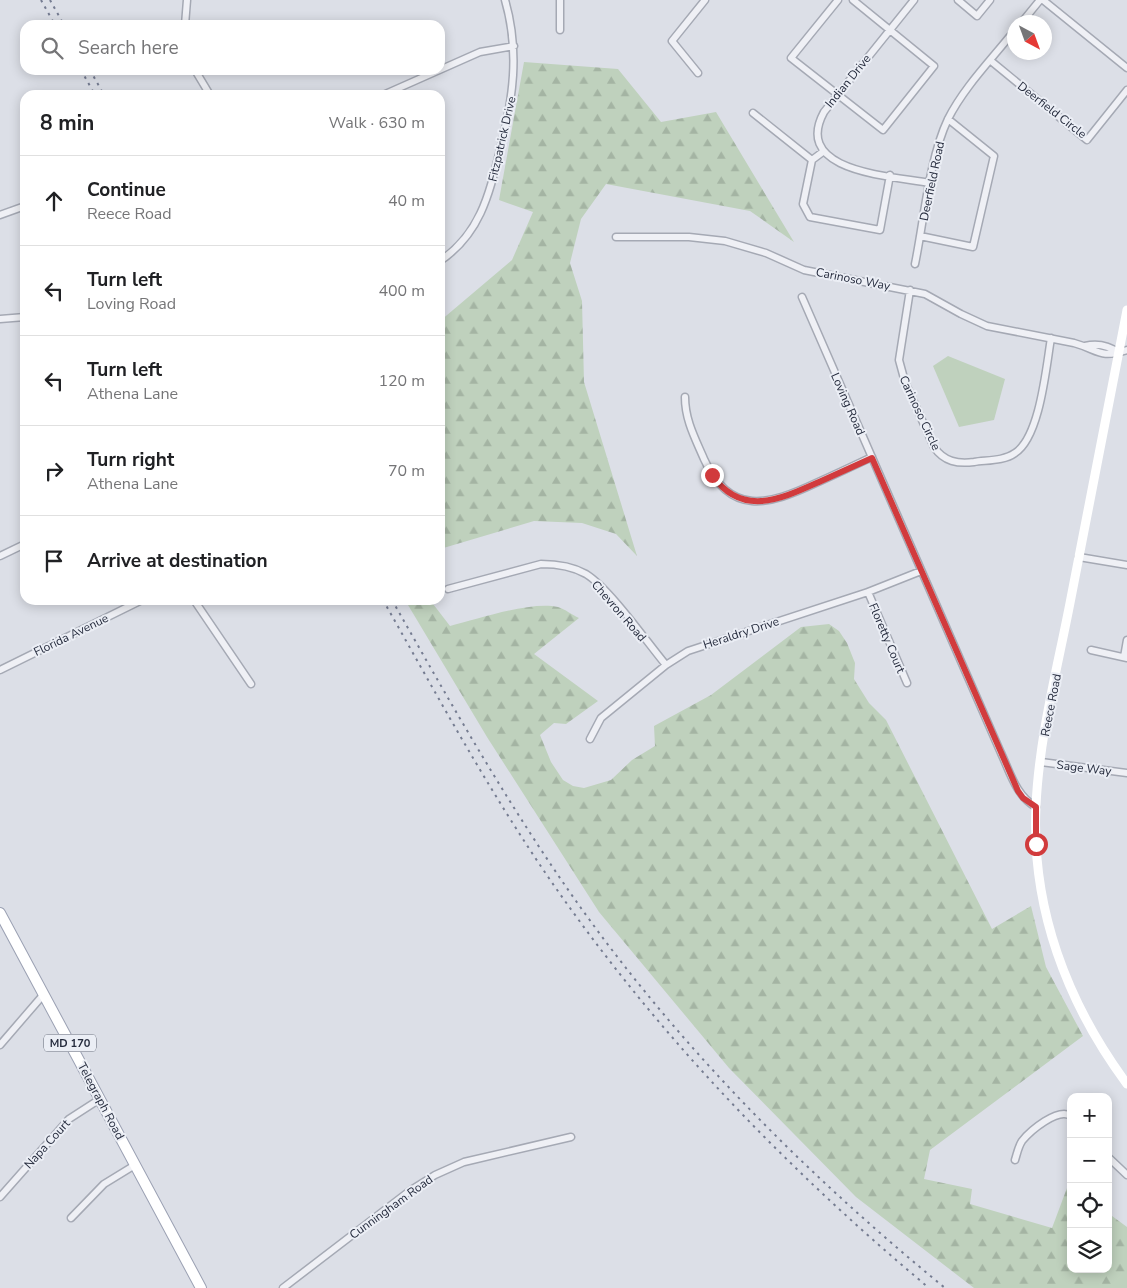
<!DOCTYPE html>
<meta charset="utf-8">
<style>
:root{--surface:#fff;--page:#f2f2f2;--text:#202124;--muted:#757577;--line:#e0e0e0}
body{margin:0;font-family:"Nunito Sans",sans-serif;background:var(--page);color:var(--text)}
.controls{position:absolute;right:15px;bottom:15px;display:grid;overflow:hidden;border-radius:10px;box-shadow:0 2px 12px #0003}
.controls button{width:45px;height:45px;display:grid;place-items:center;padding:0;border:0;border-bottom:1px solid var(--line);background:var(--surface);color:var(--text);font:25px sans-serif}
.compass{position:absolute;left:1007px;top:15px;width:45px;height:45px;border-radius:50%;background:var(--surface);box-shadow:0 2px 12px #0003;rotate:139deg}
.stop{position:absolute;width:15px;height:15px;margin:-11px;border:4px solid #d13b3d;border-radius:50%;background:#fff}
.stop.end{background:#d13b3d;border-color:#fff;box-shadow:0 1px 5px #0008}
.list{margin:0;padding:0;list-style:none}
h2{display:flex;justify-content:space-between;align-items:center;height:65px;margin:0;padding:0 20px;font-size:21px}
h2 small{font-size:16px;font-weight:400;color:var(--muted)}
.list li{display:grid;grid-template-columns:32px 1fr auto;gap:15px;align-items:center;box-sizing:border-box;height:90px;padding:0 20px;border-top:1px solid var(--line)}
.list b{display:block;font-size:19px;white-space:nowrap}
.list p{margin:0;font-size:16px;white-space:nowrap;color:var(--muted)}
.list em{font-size:16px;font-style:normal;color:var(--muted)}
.icon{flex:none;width:28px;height:28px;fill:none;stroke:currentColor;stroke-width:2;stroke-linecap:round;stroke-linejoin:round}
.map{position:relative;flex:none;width:1127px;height:1288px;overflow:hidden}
.search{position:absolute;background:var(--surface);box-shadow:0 2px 12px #0003;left:20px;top:20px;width:425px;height:55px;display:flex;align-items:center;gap:12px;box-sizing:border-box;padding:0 18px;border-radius:15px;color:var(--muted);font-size:19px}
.panel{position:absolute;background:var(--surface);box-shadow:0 2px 12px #0003;left:20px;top:90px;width:425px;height:515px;border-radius:15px}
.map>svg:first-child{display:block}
</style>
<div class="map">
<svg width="1127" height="1288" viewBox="0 0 1127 1288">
<defs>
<pattern id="forest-firs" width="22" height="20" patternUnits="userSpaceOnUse" patternTransform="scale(1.25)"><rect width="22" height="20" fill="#bfd1bd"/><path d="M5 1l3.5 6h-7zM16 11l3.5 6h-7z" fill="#a4b4a3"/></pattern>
</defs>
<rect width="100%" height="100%" fill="#dcdfe7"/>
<path fill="#bfd1bd" d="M948,356L1005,379L994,420L959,427L933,366Z"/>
<path fill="url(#forest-firs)" d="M524,62L618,69L661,122L716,112L794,242L750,211L606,184L581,219L570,263L582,301L584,382L637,556L616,534L582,523L534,521L440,549V321L512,260L533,212L499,200Z
M405,600H430L450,626C478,619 530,601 558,607C565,609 572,615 579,618L534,654L598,701L566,724L554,723L540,735L551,762L563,780L573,786L584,788L611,780L632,760L655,746L654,726L711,695L801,627L829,624L839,631L847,643L855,663L854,679L869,703L886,720L992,929L1031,906L1046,967L1083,1036L930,1150L924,1179L972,1189L970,1204L1052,1228L1070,1180L1071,1269H1108V1213L1127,1227V1288H974L856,1197L729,1068L599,912L487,737Z"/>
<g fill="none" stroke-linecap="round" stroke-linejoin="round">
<defs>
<path id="minor" d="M560,0V30
M838,0L791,58L883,130L934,66L853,0
M914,0L824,112C791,173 894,176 930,183
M958,0L977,16L990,0
M1043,0L1127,68
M1022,22L1040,0
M185,25L187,0
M991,61L1087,140L1127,90
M195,70L210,95
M698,73L672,41L705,0
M383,95L480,52L514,46
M753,113L812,160
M824,151L812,160L803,204L810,217L880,230L890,175
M0,215L25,206
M920,236L973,247L994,156L948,119
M616,237H689L725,241L766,253L804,270L925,294L961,314L987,326L1074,343C1099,350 1099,359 1127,350
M440,261C480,234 489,195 500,150C513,99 520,52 505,0
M915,264C924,220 929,159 948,119C964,87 992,59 1014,31
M910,290L899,360L905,382L934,447C944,462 958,464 974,462C987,460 1004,461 1015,453C1040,437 1046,368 1051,338
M802,297L1001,753C1010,772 1016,796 1036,807
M0,319L25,317
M1085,346C1098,343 1108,345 1119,353
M685,397C685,420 695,438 704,459C730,517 769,505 816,483C834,475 853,466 872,457
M0,556L25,544
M1079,557L1127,565
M448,589L541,564C556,564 572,566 586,574C610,589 646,641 666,665
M868,592L907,683
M194,600L251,684
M1091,650L1127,658
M1124,657L1127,640
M0,670L142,600
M590,739L601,718L666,665L688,651L868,592L921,571
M1041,762L1127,773
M0,1045L44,994
M1108,1157L1127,1175
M1015,1160C1017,1154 1018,1147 1022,1141C1030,1131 1058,1107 1071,1116
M0,1197L69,1119L100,1099
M71,1218L104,1184L135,1165
M283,1288L411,1190L435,1175L464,1162L571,1137"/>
<path id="primary" d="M0,913L201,1288"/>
</defs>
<use href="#minor" stroke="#a5a9b4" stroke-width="9"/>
<use href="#primary" stroke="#9ba1b3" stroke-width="12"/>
<use href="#minor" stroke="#eff0f5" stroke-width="6"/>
<path stroke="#fff" stroke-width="9" d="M1127,310C1108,408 1089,506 1070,603C1057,670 1039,738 1036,806C1031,908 1067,1003 1127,1084"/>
<use href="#primary" stroke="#fff" stroke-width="10"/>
<path stroke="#757c91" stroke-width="2" stroke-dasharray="2.5 5" stroke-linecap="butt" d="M41,0L55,25
M50,0L64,25
M81,70L95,95
M90,70L104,95
M383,600C442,704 499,810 570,908C673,1051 794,1175 929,1288
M392,600C450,702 508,805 576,901C680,1048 806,1174 945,1288"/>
</g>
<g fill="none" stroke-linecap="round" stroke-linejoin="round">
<path stroke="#d13b3d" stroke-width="6" d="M712,475C742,518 781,499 819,482C837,474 854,466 872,458L1018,791L1023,798L1036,807V844"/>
</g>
<g text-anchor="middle" stroke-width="4" stroke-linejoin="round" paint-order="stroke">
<rect fill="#ebeef5" stroke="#606674" stroke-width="1" x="44" y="1034.5" width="52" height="17" rx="4"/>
<g font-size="11" font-weight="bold" fill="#252b3d">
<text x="70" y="1047">MD 170</text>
</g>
<g font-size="12" fill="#252b3d" stroke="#ebeef5">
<text transform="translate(848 81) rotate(-51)" y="4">Indian Drive</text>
<text transform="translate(1052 110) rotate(38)" y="4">Deerfield Circle</text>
<text transform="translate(502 139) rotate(-77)" y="4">Fitzpatrick Drive</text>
<text transform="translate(932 181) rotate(-78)" y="4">Deerfield Road</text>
<text transform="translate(853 279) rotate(11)" y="4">Carinoso Way</text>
<text transform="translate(848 404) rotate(66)" y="4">Loving Road</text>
<text transform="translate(920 413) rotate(65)" y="4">Carinoso Circle</text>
<text transform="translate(619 611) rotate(49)" y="4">Chevron Road</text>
<text transform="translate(741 633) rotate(-18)" y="4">Heraldry Drive</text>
<text transform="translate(71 635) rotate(-26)" y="4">Florida Avenue</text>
<text transform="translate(887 638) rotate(67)" y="4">Floretty Court</text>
<text transform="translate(1051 705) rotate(-79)" y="4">Reece Road</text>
<text transform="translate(1084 768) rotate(7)" y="4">Sage Way</text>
<text transform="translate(101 1101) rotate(62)" y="4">Telegraph Road</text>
<text transform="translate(47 1144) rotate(-48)" y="4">Napa Court</text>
<text transform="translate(391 1207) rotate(-36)" y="4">Cunningham Road</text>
</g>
</g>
</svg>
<div class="controls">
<button>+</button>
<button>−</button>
<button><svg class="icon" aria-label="locate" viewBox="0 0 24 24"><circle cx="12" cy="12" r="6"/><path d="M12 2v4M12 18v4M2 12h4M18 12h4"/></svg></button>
<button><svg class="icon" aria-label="layers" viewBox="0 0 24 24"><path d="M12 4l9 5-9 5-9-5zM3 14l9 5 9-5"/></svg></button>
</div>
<svg class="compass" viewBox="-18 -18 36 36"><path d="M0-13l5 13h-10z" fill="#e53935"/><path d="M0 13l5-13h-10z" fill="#757577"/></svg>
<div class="stop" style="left:1036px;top:844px"></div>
<div class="stop end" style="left:712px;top:475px"></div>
<div class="search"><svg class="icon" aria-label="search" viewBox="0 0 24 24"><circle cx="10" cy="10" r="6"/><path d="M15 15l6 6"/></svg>Search here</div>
<section class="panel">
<h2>8 min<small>Walk · 630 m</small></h2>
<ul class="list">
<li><svg class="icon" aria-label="ahead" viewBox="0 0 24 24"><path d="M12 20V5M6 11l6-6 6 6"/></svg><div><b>Continue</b><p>Reece Road</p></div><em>40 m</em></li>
<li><svg class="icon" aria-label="left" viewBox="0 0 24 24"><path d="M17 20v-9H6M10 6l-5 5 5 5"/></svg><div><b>Turn left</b><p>Loving Road</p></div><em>400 m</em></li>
<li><svg class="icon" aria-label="left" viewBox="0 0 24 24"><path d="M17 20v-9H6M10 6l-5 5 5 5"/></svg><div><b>Turn left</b><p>Athena Lane</p></div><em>120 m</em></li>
<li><svg class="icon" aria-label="right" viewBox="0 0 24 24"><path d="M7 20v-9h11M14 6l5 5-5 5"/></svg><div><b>Turn right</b><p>Athena Lane</p></div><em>70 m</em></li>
<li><svg class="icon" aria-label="arrive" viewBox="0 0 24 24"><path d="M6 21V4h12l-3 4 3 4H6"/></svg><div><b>Arrive at destination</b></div></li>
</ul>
</section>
</div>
